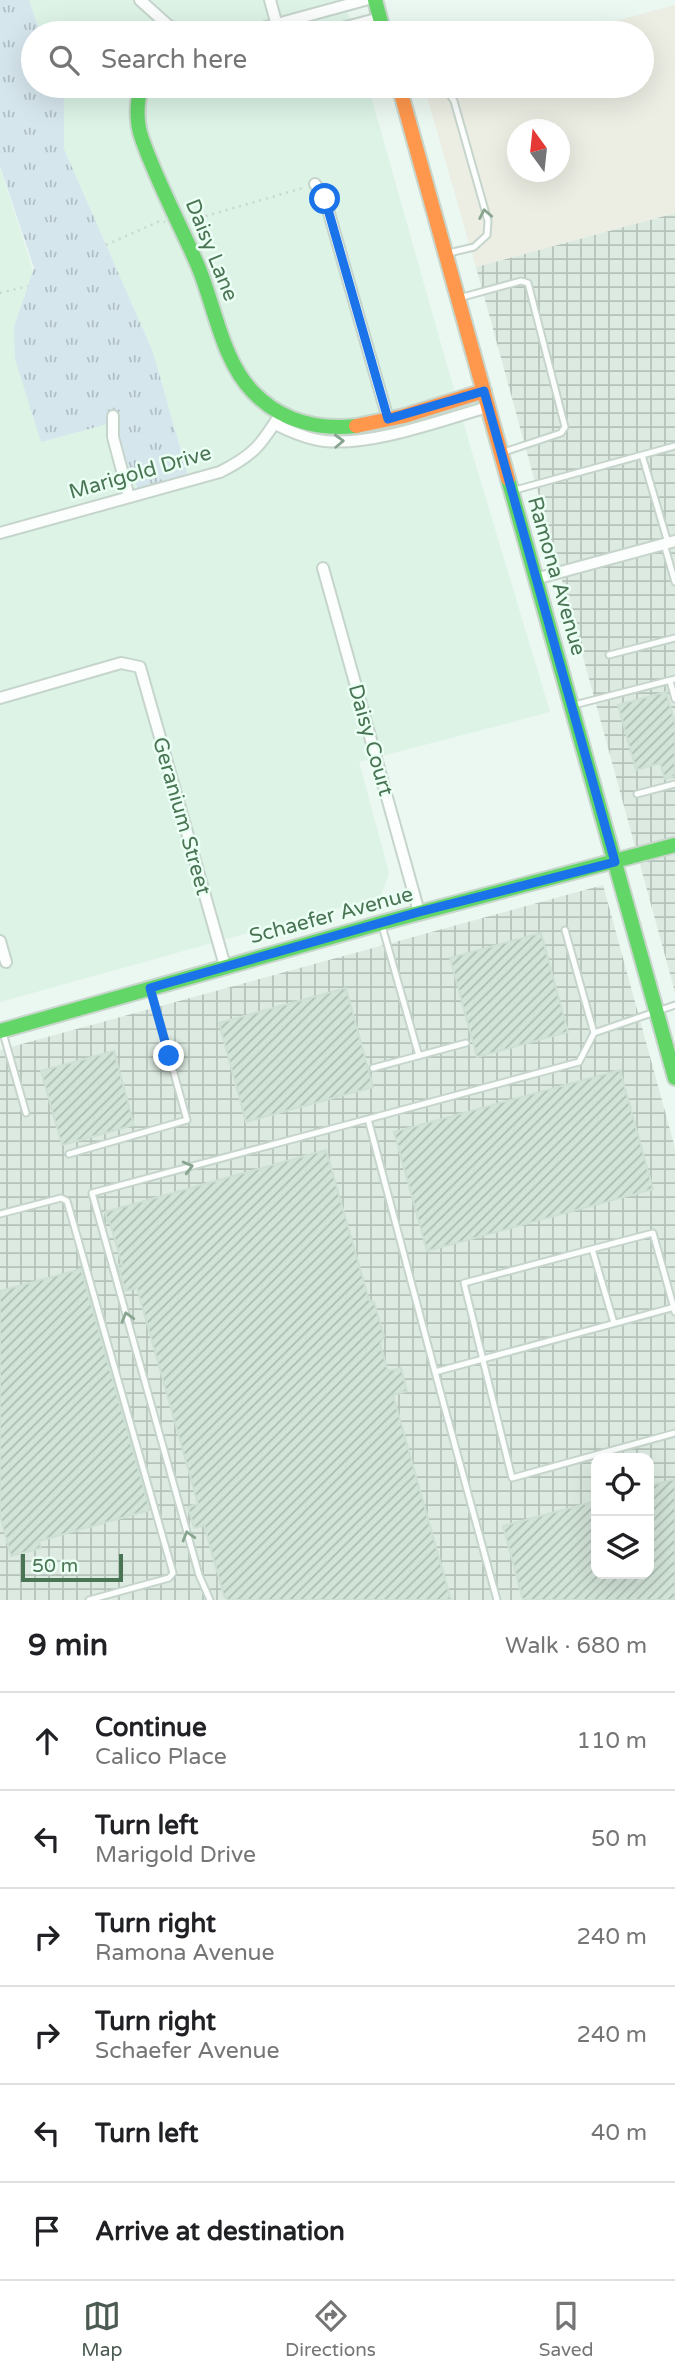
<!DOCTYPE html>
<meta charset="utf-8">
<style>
:root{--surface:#fff;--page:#f2f2f2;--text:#202124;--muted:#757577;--line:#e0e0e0;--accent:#4c5b52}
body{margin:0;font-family:"Varela Round",sans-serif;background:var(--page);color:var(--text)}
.controls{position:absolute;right:21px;bottom:21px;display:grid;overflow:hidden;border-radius:14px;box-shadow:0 7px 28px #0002}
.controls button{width:63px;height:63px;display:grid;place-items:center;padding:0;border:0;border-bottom:2px solid var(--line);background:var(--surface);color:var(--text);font:35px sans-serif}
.compass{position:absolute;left:507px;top:119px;width:63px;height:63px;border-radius:50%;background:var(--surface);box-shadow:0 7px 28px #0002;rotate:345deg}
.scale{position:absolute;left:21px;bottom:18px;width:102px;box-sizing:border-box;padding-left:7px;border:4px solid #4a7554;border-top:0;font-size:19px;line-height:24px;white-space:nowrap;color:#4a7554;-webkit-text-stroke:5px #ecfff5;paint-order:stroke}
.stop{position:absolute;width:21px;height:21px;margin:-16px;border:5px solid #1a73e8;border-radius:50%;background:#fff}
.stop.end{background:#1a73e8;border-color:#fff;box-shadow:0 2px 7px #0008}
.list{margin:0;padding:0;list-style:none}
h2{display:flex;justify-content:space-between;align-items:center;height:91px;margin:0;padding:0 28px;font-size:30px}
h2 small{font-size:23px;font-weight:400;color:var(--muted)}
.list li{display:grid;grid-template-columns:46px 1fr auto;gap:21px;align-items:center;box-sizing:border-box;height:98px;padding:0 28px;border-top:2px solid var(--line)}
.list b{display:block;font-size:26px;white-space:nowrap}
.list p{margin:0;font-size:23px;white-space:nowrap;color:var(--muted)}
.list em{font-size:23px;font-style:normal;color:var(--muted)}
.icon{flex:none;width:38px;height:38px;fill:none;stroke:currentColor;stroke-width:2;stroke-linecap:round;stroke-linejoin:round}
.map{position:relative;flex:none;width:675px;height:1600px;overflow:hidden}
.search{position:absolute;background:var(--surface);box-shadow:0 7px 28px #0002;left:21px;right:21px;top:21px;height:77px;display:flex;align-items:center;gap:18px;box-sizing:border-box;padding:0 24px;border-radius:38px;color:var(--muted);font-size:26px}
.sheet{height:679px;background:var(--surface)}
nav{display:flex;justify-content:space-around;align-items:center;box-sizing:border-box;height:98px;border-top:2px solid var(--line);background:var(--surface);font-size:19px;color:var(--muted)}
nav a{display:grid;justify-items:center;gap:4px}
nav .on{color:var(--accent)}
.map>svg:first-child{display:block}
</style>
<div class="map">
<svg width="675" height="1600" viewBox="0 0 675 1600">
<defs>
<pattern id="industrial-grid" width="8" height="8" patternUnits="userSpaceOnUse" patternTransform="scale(1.75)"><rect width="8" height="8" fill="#dceae1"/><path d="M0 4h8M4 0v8" fill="none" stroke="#b4c2b9"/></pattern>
<pattern id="park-tufts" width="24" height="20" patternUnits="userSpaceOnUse" patternTransform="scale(1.75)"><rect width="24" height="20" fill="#d6e6ed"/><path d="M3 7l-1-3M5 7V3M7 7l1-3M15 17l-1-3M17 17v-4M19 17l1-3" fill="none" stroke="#b0bfc3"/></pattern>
<pattern id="building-hatch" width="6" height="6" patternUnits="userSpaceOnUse" patternTransform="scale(1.75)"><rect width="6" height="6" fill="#d2e3d8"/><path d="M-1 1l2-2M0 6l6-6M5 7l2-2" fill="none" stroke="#acbdb2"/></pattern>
</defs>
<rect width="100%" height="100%" fill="#ebf7f1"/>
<path fill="#dcf3e6" d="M29,0H344L353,33H40Z
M66,86H368L465,429L550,712L359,762L389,873L381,896L0,1002V167L33,271L14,327L41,442L108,424L138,489L188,474L153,352L64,149V93Z"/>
<path fill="url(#industrial-grid)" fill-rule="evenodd" d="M675,213V992L476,267Z
M603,885L675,1148V1600H0V1050ZM596,1458H649V1574H596Z"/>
<path fill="#ecede3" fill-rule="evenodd" d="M675,5V213L476,267L424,86H642V33H571ZM518,130H560V172H518Z"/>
<path fill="url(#park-tufts)" d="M0,0H29L40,33H33V86H66L64,93V149L153,352L188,475L138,489L108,424L41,442L15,359L14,327L34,268L0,166Z"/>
<path fill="url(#building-hatch)" stroke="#cde0d3" stroke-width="2" d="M666,692L675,723V776L665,779L660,763L636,770L618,705Z
M541,933L568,1032L477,1057L450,958Z
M346,988L373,1087L246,1122L219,1023Z
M114,1051L134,1125L62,1145L41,1071Z
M620,1070L653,1189L427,1251L394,1132Z
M326,1150L369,1300L374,1302L384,1336L380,1344L388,1371L401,1368L407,1391L393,1395L451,1600H228L224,1596L204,1525L194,1528L188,1507L198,1504L137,1288L125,1291L118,1265L122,1264L110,1223H108L105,1212Z
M81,1269L150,1510L39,1541L41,1548L11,1556L0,1516V1291Z
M675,1479V1600H523L503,1526L596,1501V1574H649V1486Z"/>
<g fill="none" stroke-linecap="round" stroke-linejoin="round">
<defs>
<path id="lane" d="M402,93L435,86L446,89L454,101L488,221L487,235L474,247L449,253
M459,298L521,281L528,283L565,427L561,433L504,452
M642,455L668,543
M515,490L675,446
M664,544L675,582
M609,655L675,638
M670,681L675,699
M574,705L675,679
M637,794L675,784
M382,926L419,1056
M565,930L594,1033
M675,1005L594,1033L579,1062L368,1119L435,1372L675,1307
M3,1033L26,1113
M373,1068L466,1043
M69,1154L187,1120L151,991
M0,1214L61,1198L67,1201L173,1573L169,1578L89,1600
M592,1249L653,1233L675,1312
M614,1323L592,1249L464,1283L512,1478L675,1433
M435,1372L497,1600
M210,1600L199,1575L92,1193L368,1119"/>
<path id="street" d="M140,0L170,27L203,33
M270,0L279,33
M235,33L248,32L365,0
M323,33L380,18
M315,184L325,199L388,419
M113,416V437L129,497
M275,424C291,432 307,439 325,441C373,446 441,420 488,407
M0,533L220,472C254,455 261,445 281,413
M323,568L419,912
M535,579L675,541
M0,698L121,663L140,667L225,966
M0,941L6,962"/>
<path id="fast" d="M375,0L384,33
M142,86C136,102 136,122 142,139C157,182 180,224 198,266C215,307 222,360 253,392C281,421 318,430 356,426
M508,479L675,1078
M0,1031L381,923L675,845"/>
<path id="slow" d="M399,86L508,479
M356,426L404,416L484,391"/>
</defs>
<use href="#lane" stroke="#c6d5cc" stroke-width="9"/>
<use href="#street" stroke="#c6d5cc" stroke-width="14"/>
<use href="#fast" stroke="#c8d6cc" stroke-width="18"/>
<use href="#slow" stroke="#c8d6cc" stroke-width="18"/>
<path stroke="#cbd8ce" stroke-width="2.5" stroke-dasharray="2 5" stroke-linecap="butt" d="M192,220L303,188
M106,245L160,221L165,222
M0,293L28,286"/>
<use href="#lane" stroke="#fcfefd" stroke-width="5"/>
<use href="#street" stroke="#fcfefd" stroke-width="10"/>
<use href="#fast" stroke="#63d668" stroke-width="14"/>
<use href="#slow" stroke="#ff974d" stroke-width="14"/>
</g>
<defs><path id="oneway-chevron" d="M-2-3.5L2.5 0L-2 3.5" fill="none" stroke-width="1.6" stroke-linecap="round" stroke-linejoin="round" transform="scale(1.75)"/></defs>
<g stroke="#88a58f">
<use href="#oneway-chevron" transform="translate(485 214) rotate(-101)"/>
<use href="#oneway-chevron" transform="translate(339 441) rotate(-2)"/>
<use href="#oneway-chevron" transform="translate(188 1167) rotate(-15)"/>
<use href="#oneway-chevron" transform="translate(127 1317) rotate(-106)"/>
<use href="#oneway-chevron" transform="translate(188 1536) rotate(-106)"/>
</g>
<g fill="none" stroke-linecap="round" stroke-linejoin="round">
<path stroke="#1a73e8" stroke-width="9" d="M169,1056L150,988L419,912L615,862L484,391L388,419L325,199"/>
</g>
<g text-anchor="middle" stroke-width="5" stroke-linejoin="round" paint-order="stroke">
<g font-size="21" fill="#4a7554" stroke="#ecfff5">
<text transform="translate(212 250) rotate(68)" y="7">Daisy Lane</text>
<text transform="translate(140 472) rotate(-16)" y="7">Marigold Drive</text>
<text transform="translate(557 576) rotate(74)" y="7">Ramona Avenue</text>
<text transform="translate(371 740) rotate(74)" y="7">Daisy Court</text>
<text transform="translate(182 816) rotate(74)" y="7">Geranium Street</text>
<text transform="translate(331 915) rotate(-15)" y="7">Schaefer Avenue</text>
</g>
</g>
</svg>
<div class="controls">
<button><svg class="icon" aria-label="locate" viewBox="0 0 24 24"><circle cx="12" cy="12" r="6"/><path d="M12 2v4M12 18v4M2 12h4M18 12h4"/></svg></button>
<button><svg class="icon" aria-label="layers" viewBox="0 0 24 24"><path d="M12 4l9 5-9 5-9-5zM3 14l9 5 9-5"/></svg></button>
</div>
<svg class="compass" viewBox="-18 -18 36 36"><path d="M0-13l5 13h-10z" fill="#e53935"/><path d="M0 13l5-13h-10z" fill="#757577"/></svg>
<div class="scale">50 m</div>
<div class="stop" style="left:325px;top:199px"></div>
<div class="stop end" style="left:169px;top:1056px"></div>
<div class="search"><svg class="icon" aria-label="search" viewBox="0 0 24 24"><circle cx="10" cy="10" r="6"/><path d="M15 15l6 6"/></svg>Search here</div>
</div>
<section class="sheet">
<h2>9 min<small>Walk · 680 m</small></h2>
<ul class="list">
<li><svg class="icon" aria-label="ahead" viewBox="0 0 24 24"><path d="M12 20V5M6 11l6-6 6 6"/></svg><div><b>Continue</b><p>Calico Place</p></div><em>110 m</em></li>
<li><svg class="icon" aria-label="left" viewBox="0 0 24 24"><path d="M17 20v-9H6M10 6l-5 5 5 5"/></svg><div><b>Turn left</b><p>Marigold Drive</p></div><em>50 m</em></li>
<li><svg class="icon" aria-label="right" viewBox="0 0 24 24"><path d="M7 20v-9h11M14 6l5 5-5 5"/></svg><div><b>Turn right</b><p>Ramona Avenue</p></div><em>240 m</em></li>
<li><svg class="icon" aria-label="right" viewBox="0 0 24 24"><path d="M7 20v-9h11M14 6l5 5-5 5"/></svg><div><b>Turn right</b><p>Schaefer Avenue</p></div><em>240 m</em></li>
<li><svg class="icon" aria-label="left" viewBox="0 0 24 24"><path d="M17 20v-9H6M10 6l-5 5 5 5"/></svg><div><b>Turn left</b></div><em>40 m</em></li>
<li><svg class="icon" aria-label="arrive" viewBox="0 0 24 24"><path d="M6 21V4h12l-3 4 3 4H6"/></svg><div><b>Arrive at destination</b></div></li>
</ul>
</section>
<nav>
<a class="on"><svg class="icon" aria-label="map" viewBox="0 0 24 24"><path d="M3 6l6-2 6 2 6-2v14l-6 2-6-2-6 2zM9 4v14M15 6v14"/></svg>Map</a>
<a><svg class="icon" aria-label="directions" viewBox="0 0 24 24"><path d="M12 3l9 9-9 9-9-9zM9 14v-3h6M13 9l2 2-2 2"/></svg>Directions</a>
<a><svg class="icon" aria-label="saved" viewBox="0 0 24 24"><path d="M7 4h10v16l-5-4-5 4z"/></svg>Saved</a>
</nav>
